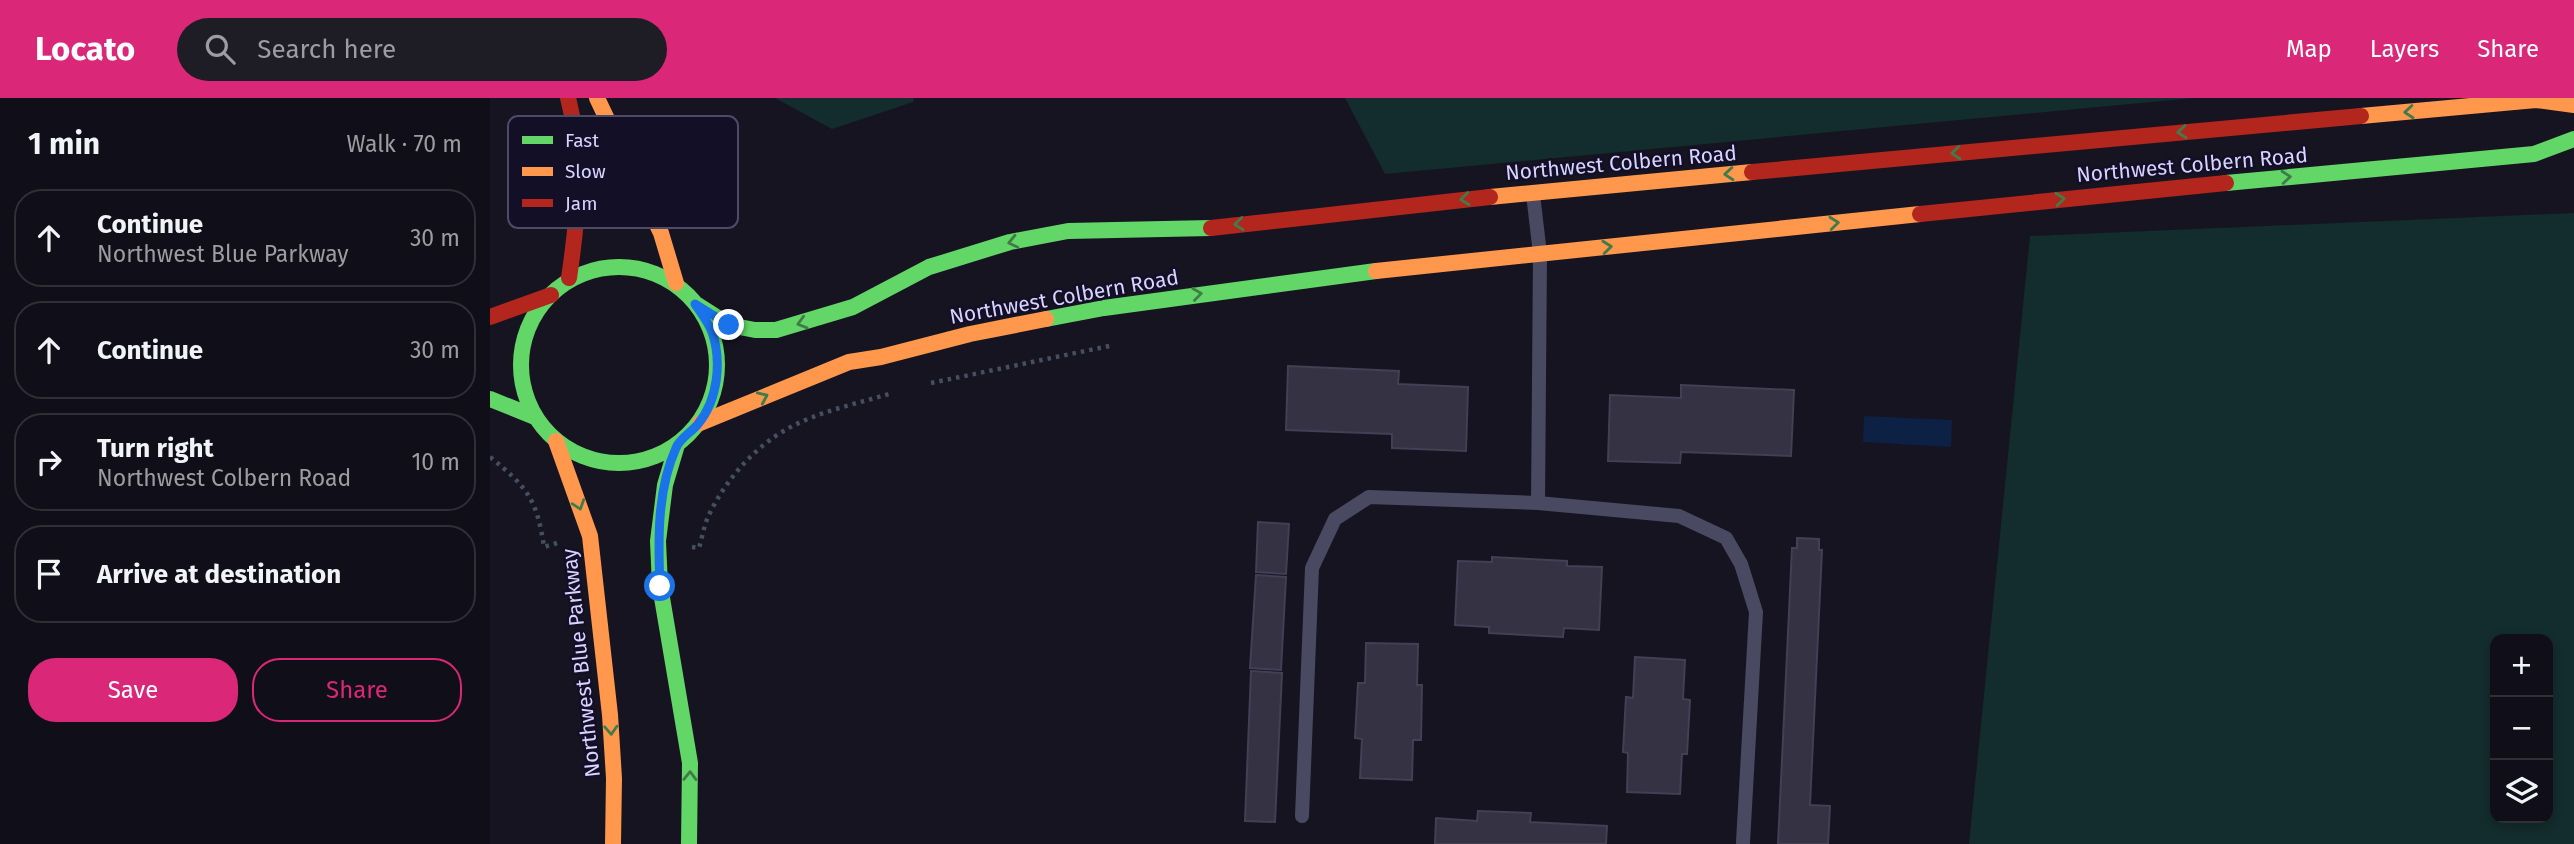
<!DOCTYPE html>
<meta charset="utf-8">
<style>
:root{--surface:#100f19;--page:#1e1d26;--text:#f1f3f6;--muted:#9c9ca2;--line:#302f38;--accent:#db2777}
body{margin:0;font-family:"Fira Sans",sans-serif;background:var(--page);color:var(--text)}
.controls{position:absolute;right:21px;bottom:21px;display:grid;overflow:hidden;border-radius:14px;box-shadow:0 4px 10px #0003}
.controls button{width:63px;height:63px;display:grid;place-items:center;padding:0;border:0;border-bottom:2px solid var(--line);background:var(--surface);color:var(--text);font:35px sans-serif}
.stop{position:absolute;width:21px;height:21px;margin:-16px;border:5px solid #1a73e8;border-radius:50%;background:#fff}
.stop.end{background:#1a73e8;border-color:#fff;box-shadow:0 2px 7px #0008}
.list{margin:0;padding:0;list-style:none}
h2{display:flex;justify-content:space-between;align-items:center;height:91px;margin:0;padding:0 28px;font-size:30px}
h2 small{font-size:23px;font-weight:400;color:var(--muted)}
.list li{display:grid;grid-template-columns:46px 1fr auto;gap:21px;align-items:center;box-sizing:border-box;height:98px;margin:0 14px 14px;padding:0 14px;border:2px solid var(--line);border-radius:28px}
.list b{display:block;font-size:26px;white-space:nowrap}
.list p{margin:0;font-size:23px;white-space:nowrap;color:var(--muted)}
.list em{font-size:23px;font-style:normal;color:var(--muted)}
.actions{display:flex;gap:14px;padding:21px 28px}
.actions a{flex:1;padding:16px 0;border:2px solid var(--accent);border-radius:28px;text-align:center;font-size:24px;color:var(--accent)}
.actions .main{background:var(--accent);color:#fff}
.icon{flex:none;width:38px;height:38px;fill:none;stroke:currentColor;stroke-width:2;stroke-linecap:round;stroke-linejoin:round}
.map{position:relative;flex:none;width:2084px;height:746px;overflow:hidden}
header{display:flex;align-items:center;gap:42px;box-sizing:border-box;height:98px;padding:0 35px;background:var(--accent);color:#fff}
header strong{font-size:33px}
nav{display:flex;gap:38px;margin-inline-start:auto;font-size:24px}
.search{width:490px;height:63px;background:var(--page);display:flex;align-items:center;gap:18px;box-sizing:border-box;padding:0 24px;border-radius:38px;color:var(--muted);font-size:26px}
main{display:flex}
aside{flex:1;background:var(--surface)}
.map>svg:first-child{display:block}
</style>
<header>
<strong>Locato</strong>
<div class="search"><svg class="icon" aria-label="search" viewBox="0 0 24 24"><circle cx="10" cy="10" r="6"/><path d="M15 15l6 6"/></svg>Search here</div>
<nav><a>Map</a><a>Layers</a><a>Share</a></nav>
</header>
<main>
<aside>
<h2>1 min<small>Walk · 70 m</small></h2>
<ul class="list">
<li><svg class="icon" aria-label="ahead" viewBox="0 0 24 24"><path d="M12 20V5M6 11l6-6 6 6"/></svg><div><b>Continue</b><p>Northwest Blue Parkway</p></div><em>30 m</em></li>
<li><svg class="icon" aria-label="ahead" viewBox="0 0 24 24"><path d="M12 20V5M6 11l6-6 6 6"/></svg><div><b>Continue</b></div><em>30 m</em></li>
<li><svg class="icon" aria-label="right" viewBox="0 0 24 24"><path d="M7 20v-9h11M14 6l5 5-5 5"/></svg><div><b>Turn right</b><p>Northwest Colbern Road</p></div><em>10 m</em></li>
<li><svg class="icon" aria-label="arrive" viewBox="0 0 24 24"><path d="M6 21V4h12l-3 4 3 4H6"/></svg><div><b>Arrive at destination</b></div></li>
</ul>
<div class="actions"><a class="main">Save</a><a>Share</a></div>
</aside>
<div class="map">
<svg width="2084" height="746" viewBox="0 0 2084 746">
<rect width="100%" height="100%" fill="#161421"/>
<path fill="#132c2d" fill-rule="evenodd" d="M285,0H424L423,4L342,31Z
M855,0H1704L895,76Z
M2084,115V746H1479L1540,138ZM2005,541H2058V720H2005Z"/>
<path fill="#0d2144" d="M1374,318L1462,322L1461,349L1373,344Z"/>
<path fill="#343243" stroke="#433f54" stroke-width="2" d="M798,268L909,273L908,286L978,289L976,353L902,350V336L796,332Z
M1191,287L1304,292L1301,358L1191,354L1190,365L1118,363L1120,297L1191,300Z
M768,424L799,426L796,476L766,474Z
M1307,440L1329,441V452H1332L1320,707L1340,708L1338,746H1288L1302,450H1307Z
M1002,459L1077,463V468L1112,469L1109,532L1074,530L1073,539L999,535V529L965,527L968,463L1002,464Z
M766,477L796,479L791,572L760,570Z
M876,545L928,546L927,587H932L931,642H923L922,682L870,680L872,641L865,640L868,585H875Z
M1145,559L1195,562L1193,601L1200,602L1197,656H1192L1190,696L1137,694L1138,655L1133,654L1136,599L1143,600Z
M761,573L792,575L785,724L755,723Z
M988,713L1041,715L1040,724L1117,728L1116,746H945L946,720L987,723Z"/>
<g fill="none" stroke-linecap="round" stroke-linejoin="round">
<path stroke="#44505f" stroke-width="4.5" stroke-dasharray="3.5 5" stroke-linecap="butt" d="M441,285L624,247
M0,359C37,389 47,401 54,449L67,445
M202,449L209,450C212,440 214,428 218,419C234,384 263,350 297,331C327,314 365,306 399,296"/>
<path stroke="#4a4962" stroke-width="14" d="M1048,405L1189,418L1236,440L1251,466L1266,514L1253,744
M812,718L822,470L845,421L879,399L1048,405L1050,156L1043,96"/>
<path stroke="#63d668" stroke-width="16" d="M1736,85L2044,56L2084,41
M31 267a98 98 0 1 1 196 0a98 98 0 1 1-196 0Z
M206,206L239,227L265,232H286L363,209L439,169L520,144L578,133L721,130
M556,221L614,210L886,173
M0,301L45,319
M187,347L175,387L168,443L170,488L200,665L199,746"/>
<path stroke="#ff974d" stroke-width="16" d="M107,0L171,135L186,185
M1871,18L2046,2L2084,7
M1000,99L1262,74
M886,173L1430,116
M210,325L359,264L391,259L480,236L556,221
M66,343L100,438L120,617L124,680L123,746"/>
<path stroke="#b3261e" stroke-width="16" d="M78,0C94,60 88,119 79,180
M1262,74L1871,18
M1430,116L1736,85
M721,130L1000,99
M0,219L61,197"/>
</g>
<defs><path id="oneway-chevron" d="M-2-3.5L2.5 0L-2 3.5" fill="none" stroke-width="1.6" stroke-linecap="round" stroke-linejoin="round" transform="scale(1.75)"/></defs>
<g stroke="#3f7c4a">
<use href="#oneway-chevron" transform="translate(1919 14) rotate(175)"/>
<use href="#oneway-chevron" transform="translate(1692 34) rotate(175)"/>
<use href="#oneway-chevron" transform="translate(1466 55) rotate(175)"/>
<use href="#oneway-chevron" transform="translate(1239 76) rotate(175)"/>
<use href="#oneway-chevron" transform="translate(1796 79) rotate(-5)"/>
<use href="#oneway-chevron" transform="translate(975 101) rotate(174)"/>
<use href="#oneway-chevron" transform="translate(1570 101) rotate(-6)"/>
<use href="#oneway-chevron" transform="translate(1344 125) rotate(-6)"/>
<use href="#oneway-chevron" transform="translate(749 126) rotate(174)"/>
<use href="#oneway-chevron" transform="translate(523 144) rotate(167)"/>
<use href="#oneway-chevron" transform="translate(1117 149) rotate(-6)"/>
<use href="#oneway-chevron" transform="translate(707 196) rotate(-8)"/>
<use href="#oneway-chevron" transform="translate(312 225) rotate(164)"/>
<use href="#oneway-chevron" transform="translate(273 299) rotate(-24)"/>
<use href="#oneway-chevron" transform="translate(89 407) rotate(71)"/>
<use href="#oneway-chevron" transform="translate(121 632) rotate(87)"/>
<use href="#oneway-chevron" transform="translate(200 678) rotate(-89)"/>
</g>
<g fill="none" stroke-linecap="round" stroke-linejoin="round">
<path stroke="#1a73e8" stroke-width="9" d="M170,488C168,443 167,392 186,350C190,340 202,334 208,326C228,302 232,263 222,234C218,224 211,215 205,206L239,227"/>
</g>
<g text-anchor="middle" stroke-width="5" stroke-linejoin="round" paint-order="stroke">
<g font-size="21" fill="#d9d4ff" stroke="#130f26">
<text transform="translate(1131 65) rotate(-5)" y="7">Northwest Colbern Road</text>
<text transform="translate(1702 67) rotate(-5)" y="7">Northwest Colbern Road</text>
<text transform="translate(574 199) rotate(-10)" y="7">Northwest Colbern Road</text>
<text transform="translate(91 565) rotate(-96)" y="7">Northwest Blue Parkway</text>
</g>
</g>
<rect x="18" y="18" width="230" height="112" rx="10" fill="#130f26" stroke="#4e4a67" stroke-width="2"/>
<rect x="32" y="38" width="31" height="8" fill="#63d668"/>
<rect x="32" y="69" width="31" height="9" fill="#ff974d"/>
<rect x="32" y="101" width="31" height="8" fill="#b3261e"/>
<g font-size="19" fill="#d9d4ff">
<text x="75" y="49">Fast</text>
<text x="75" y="80">Slow</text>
<text x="75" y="112">Jam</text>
</g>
</svg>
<div class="controls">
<button>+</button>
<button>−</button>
<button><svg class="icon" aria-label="layers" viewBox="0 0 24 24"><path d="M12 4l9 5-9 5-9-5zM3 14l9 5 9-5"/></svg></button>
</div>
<div class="stop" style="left:170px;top:488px"></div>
<div class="stop end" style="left:239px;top:227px"></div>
</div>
</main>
